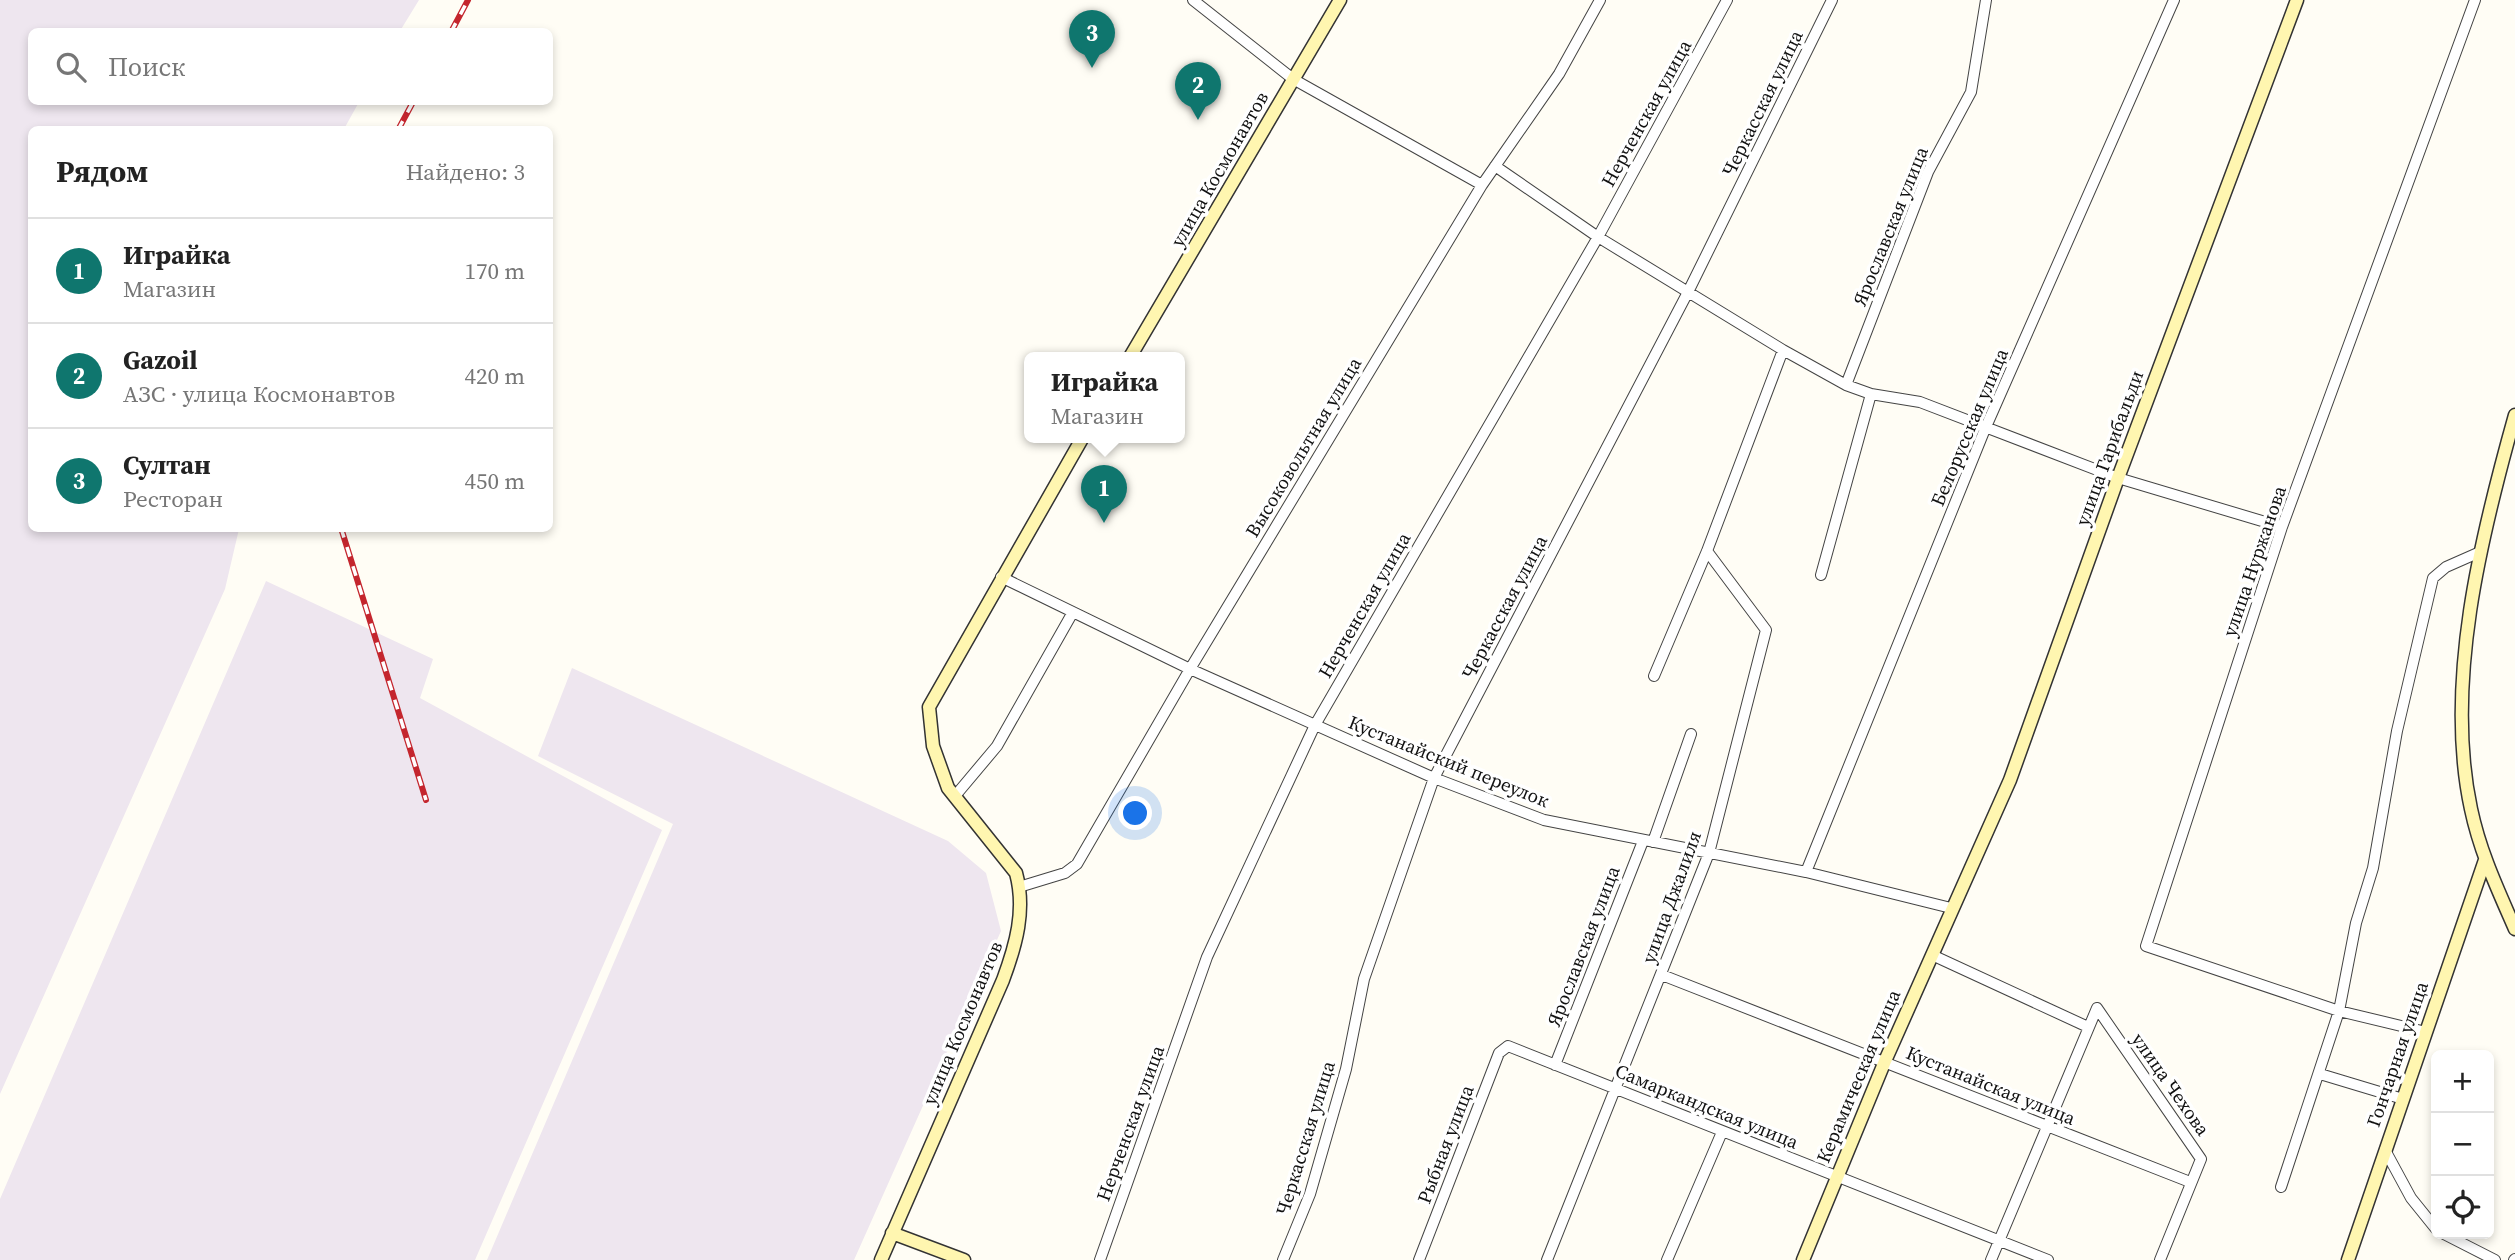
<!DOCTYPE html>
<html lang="ru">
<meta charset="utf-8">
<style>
:root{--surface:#fff;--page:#f2f2f2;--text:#222;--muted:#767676;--line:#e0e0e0;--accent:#0f766e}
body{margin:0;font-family:"Source Serif 4",serif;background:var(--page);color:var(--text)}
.controls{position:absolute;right:21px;bottom:21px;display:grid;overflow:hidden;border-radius:10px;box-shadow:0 4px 10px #0003}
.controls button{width:63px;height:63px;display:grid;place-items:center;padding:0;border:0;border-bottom:2px solid var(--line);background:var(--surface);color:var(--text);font:35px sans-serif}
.you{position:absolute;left:1136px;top:814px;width:24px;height:24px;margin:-18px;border:5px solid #fff;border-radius:50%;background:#1a73e8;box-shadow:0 0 0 10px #1a73e833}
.badge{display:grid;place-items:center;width:46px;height:46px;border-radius:50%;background:var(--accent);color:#fff;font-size:23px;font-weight:700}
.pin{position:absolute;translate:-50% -58px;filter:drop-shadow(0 2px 4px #0008)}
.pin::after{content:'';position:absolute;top:37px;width:24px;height:21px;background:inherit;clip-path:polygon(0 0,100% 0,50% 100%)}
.popup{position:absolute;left:1024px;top:352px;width:161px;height:91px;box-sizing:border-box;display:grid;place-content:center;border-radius:10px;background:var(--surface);filter:drop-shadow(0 2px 5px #0005);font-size:23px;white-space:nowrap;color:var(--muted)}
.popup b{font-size:26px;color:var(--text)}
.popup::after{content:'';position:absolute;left:50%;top:100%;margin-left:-14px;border:14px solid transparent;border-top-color:var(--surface)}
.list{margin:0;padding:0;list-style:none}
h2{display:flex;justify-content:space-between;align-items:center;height:91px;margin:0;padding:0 28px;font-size:30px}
h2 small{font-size:23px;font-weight:400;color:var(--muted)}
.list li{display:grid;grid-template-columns:46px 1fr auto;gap:21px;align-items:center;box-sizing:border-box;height:105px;padding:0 28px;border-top:2px solid var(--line)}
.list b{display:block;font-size:26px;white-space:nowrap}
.list p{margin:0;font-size:23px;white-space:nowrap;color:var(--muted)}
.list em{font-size:23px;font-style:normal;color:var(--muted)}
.icon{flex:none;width:38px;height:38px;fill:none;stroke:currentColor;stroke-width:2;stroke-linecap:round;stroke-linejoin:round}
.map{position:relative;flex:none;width:2515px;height:1260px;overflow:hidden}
.search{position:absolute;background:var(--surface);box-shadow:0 4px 10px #0003;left:28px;top:28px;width:525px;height:77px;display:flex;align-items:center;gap:18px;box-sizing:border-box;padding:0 24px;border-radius:10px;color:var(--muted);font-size:26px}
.panel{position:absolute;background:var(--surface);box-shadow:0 4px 10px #0003;left:28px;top:126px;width:525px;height:406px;border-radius:10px}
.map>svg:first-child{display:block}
</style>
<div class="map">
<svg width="2515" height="1260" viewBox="0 0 2515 1260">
<rect width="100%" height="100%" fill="#fffdf5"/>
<path fill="#eee6ef" d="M0,0H419L400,31L32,32V102H359L344,129L32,130V528L239,529L225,589L0,1094Z
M266,581L433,659L420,698L662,830L475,1260H0V1199Z
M572,668L948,841L986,873L1001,931L854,1260H487L673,824L538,756Z"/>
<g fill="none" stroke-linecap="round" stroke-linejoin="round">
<defs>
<path id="street" d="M1193,0L1293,79L1482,185
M1495,166L1598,237L1783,350L1846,385L1871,394L1920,402L2118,478L2282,527
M1846,385L1928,172L1971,92L1986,0
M1821,575L1871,394
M1001,577L1190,669L1434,778L1544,820L1806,872L1951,908
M1654,676L1707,551L1783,350
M955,796L997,746L1073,612
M1653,842L1691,734
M1806,872L1985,429L2174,0
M1019,887L1065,873L1077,864L1190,669L1482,185L1559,74L1600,0
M1932,955L2088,1027
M1662,975L2190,1182
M2097,1008L2201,1159L2160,1260
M2426,1032L2339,1011L2146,946L2282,527L2475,0
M1555,1065L1643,841
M2320,1074L2403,1099
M2385,1150L2411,1198L2436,1229
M2281,1187L2339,1011L2356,923L2373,868L2397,731L2433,578L2446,567L2480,552
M2444,1234L2495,1260
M1100,1260L1207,957L1315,725L1598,237L1727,0
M1283,1260L1310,1194L1346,1069L1364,979L1434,778L1688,292L1832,0
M1419,1260L1499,1053L1508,1046L2048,1260
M1547,1260L1709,853L1766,630L1707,551
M1667,1260L1722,1132
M1991,1260L2097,1008
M2514,1260L2515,1259"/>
<path id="secondary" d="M1130,357L1340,0
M2515,415C2481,536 2444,684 2471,809C2480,852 2498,890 2515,929
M892,1233L964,1260
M881,1260L1003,980C1016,945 1026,910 1016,873L948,788L933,746L929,707L1083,437
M1803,1260L1885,1061L2010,780L2118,478L2297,0
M2348,1260L2485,860"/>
</defs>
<use href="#street" stroke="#444" stroke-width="12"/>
<use href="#secondary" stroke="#333" stroke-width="15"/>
<use href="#street" stroke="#fff" stroke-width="10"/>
<use href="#secondary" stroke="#fff6b0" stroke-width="12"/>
<defs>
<path id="rail" d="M451,32L468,0
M398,130L413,102
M341,528L426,800"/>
</defs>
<use href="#rail" stroke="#c4262e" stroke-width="6"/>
<use href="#rail" stroke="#fff" stroke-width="3.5" stroke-dasharray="10" stroke-linecap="butt"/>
</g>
<g text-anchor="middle" stroke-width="7" stroke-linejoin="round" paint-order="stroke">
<g font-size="19" fill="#111" stroke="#fff">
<text transform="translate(1762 103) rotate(-64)" y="7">Черкасская улица</text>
<text transform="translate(1646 113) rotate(-61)" y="7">Нерченская улица</text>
<text transform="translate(1219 169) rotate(-60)" y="7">улица Космонавтов</text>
<text transform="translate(1890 226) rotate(-68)" y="7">Ярославская улица</text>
<text transform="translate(1969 427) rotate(-67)" y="7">Белорусская улица</text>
<text transform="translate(1303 447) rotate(-59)" y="7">Высоковольтная улица</text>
<text transform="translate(2109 448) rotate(-70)" y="7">улица Гарибальди</text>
<text transform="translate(2254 561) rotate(-71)" y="7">улица Нуржанова</text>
<text transform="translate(1364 605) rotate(-60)" y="7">Нерченская улица</text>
<text transform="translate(1504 607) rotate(-62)" y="7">Черкасская улица</text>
<text transform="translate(1449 761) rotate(22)" y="7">Кустанайский переулок</text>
<text transform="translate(1671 897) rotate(-70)" y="7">улица Джалиля</text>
<text transform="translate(1583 946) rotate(-69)" y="7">Ярославская улица</text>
<text transform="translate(962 1023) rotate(-67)" y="7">улица Космонавтов</text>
<text transform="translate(2397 1054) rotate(-71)" y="7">Гончарная улица</text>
<text transform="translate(1858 1076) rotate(-67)" y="7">Керамическая улица</text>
<text transform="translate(2171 1084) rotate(55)" y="7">улица Чехова</text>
<text transform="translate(1991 1085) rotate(22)" y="7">Кустанайская улица</text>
<text transform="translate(1707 1106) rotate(22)" y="7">Самаркандская улица</text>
<text transform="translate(1130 1123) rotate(-70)" y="7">Нерченская улица</text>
<text transform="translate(1305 1138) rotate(-73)" y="7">Черкасская улица</text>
<text transform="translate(1445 1144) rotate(-69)" y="7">Рыбная улица</text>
</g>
</g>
</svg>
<div class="controls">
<button>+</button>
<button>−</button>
<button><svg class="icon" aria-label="locate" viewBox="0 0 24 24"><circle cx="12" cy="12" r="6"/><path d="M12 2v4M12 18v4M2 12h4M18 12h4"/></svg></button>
</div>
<div class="you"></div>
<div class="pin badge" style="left:1104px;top:523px">1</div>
<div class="popup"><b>Играйка</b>Магазин</div>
<div class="pin badge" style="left:1198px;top:120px">2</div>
<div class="pin badge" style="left:1092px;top:68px">3</div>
<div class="search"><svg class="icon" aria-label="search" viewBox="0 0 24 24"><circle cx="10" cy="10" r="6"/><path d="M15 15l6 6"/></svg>Поиск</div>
<section class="panel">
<h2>Рядом<small>Найдено: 3</small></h2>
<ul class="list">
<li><span class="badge">1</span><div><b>Играйка</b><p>Магазин</p></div><em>170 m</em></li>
<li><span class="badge">2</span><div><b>Gazoil</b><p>АЗС · улица Космонавтов</p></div><em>420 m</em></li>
<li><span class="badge">3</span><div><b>Султан</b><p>Ресторан</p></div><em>450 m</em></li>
</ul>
</section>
</div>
